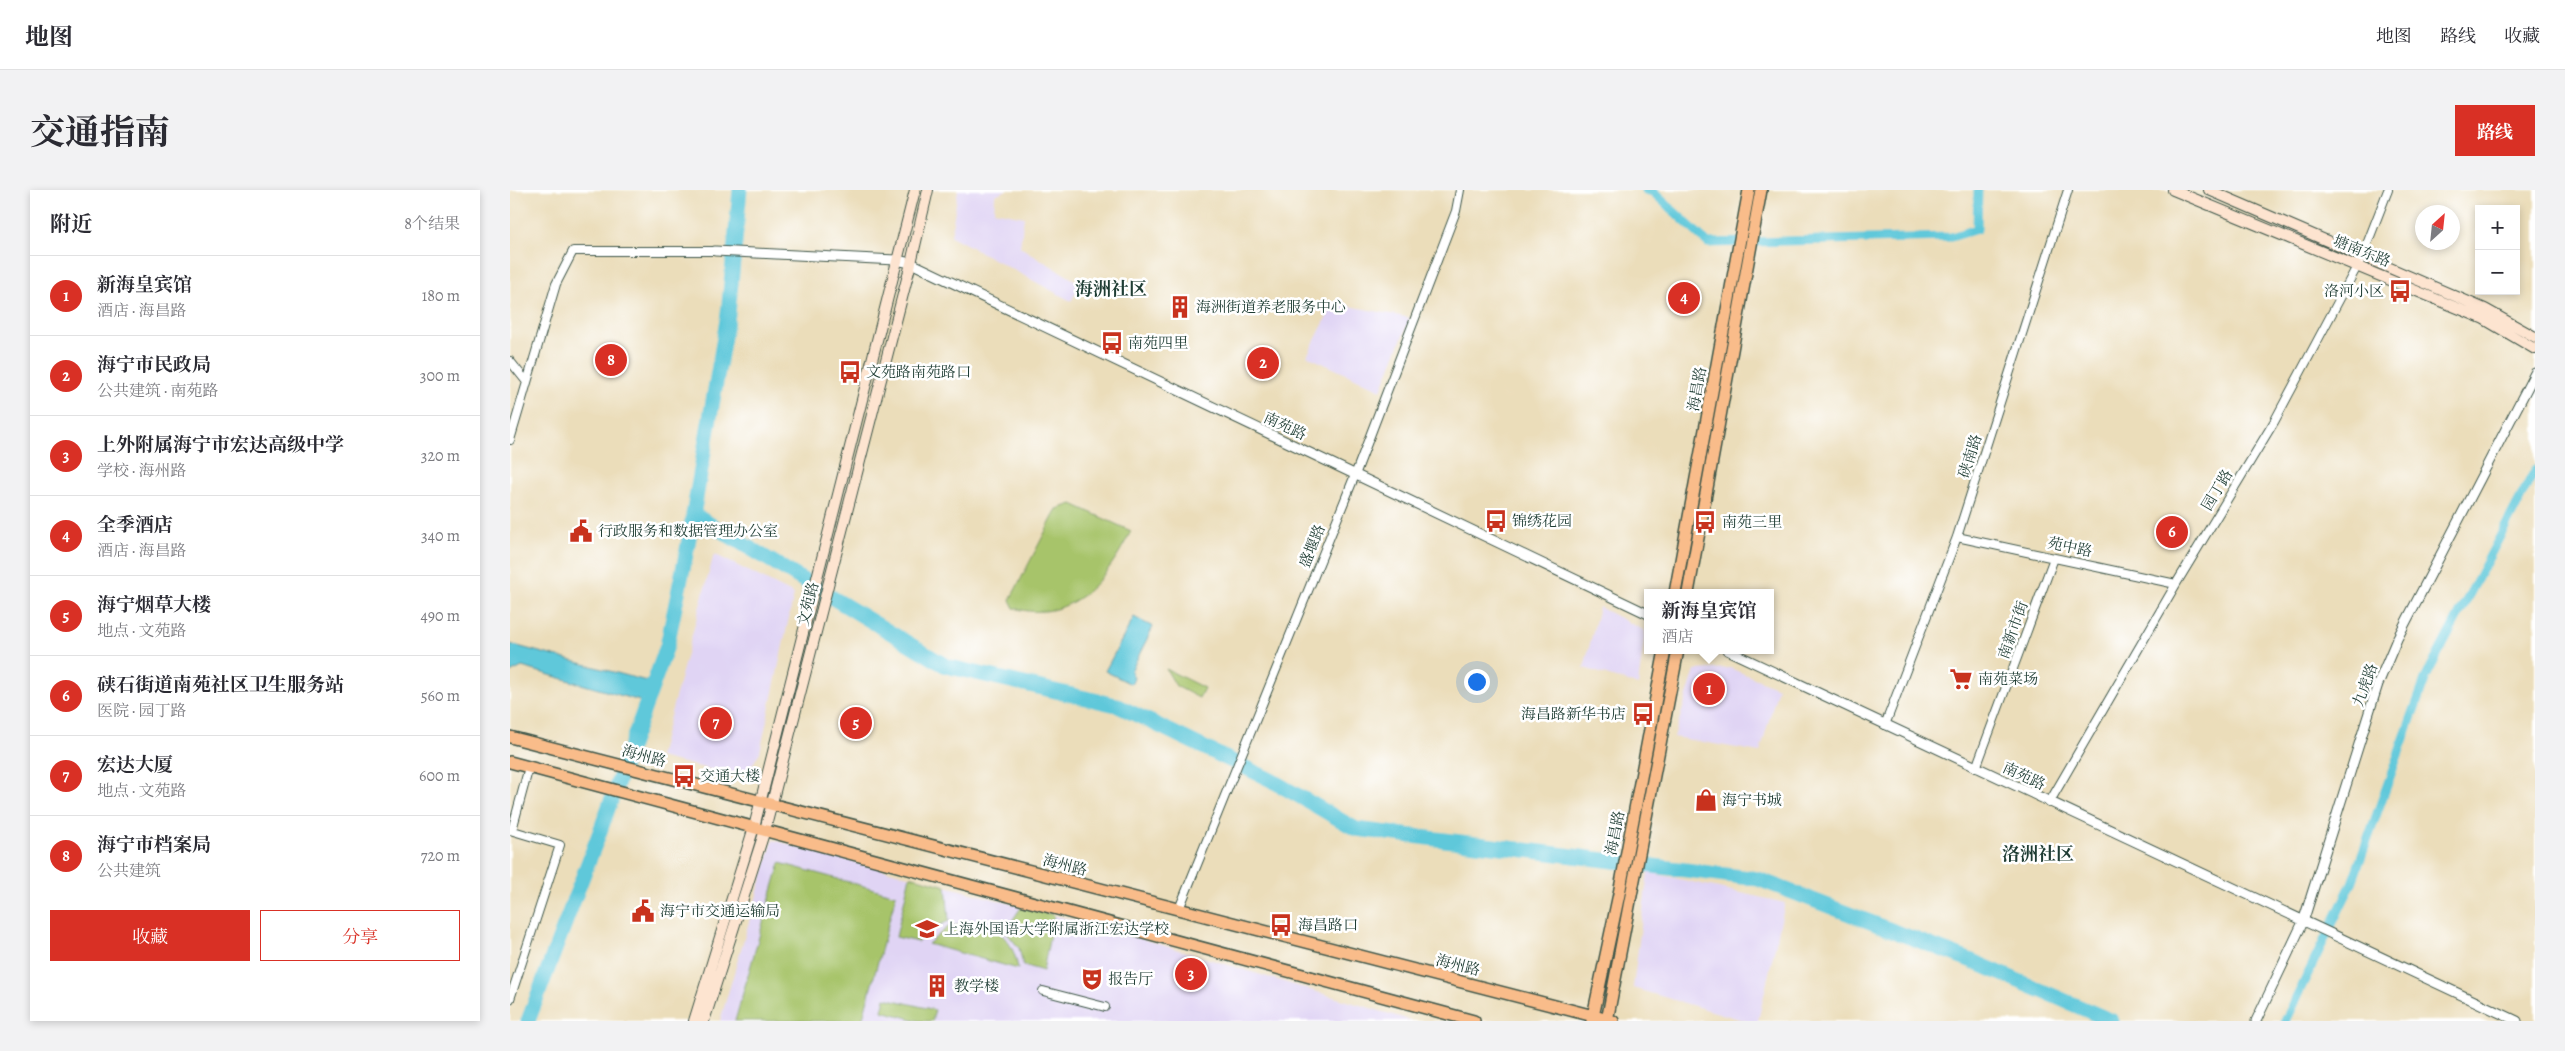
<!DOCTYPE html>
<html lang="zh">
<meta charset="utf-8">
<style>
:root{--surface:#fff;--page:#f2f2f3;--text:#2b2b33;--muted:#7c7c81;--line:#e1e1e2;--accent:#d93025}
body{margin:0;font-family:Alegreya,"Noto Serif SC",serif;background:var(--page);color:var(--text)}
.controls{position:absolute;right:15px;top:15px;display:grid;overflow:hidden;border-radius:0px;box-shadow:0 2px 8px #0003}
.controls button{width:45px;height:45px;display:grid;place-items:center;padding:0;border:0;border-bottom:1px solid var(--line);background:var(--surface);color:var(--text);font:25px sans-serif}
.compass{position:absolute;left:1905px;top:15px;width:45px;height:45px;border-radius:50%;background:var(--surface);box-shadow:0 2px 8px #0003;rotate:27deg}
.you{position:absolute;left:966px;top:491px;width:18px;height:18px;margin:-12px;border:4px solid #fff;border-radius:50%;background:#1a73e8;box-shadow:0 0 0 8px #1a73e833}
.badge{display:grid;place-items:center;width:32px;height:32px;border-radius:50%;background:var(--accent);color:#fff;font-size:16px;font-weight:700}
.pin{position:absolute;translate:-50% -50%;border:2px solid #fff;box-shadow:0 1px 5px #0006}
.popup{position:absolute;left:1134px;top:399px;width:130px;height:65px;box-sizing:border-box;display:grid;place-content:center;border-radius:0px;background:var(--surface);filter:drop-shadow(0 1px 4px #0005);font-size:16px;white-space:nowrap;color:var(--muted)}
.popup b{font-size:19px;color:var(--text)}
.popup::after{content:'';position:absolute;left:50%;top:100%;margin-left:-10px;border:10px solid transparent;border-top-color:var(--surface)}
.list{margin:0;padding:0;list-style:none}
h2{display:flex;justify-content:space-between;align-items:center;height:65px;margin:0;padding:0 20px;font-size:21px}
h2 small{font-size:16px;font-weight:400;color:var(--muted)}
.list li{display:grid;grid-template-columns:32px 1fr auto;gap:15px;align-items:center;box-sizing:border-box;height:80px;padding:0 20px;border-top:1px solid var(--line)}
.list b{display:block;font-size:19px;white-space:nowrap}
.list p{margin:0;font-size:16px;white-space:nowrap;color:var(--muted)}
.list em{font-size:16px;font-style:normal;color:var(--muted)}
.actions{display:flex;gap:10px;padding:15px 20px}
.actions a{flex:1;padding:11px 0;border:1px solid var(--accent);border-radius:0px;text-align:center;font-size:18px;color:var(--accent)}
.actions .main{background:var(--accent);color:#fff}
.map{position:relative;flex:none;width:2025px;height:831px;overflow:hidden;border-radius:0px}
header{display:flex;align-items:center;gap:30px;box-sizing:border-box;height:70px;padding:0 25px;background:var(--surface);border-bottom:1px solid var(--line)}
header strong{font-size:24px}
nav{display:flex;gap:28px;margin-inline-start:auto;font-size:18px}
.intro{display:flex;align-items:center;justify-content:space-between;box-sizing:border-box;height:120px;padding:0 30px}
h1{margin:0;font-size:35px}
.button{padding:12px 22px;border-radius:0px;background:var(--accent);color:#fff;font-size:18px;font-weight:700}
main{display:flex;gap:30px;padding:0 30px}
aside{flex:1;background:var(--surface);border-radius:0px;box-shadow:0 2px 8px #0003}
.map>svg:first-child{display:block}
</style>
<header>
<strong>地图</strong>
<nav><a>地图</a><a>路线</a><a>收藏</a></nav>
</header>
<div class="intro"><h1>交通指南</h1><a class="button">路线</a></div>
<main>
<aside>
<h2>附近<small>8个结果</small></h2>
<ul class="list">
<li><span class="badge">1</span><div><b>新海皇宾馆</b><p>酒店 · 海昌路</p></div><em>180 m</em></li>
<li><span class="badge">2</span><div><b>海宁市民政局</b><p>公共建筑 · 南苑路</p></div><em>300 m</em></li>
<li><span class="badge">3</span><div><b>上外附属海宁市宏达高级中学</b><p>学校 · 海州路</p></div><em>320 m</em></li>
<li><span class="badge">4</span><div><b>全季酒店</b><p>酒店 · 海昌路</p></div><em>340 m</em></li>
<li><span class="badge">5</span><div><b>海宁烟草大楼</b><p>地点 · 文苑路</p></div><em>490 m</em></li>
<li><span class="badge">6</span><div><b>硖石街道南苑社区卫生服务站</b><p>医院 · 园丁路</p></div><em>560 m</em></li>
<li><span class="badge">7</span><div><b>宏达大厦</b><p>地点 · 文苑路</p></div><em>600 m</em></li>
<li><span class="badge">8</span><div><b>海宁市档案局</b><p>公共建筑</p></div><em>720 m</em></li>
</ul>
<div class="actions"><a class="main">收藏</a><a>分享</a></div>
</aside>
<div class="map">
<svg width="2025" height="831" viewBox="0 0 2025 831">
<rect width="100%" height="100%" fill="#fff"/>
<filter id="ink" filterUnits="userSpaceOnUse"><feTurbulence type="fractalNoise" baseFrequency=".02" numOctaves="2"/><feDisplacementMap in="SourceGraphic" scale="10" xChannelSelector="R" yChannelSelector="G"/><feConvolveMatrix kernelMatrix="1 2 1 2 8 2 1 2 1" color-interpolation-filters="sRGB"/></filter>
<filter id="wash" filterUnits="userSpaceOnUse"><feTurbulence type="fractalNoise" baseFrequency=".0096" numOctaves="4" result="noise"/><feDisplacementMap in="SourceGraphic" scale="20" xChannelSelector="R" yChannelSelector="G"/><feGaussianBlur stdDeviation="1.12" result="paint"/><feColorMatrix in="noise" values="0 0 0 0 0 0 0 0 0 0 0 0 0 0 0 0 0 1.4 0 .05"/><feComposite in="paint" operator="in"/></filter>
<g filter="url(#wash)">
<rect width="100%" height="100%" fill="#ebddba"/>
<path fill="#e0d4f4" d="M448,0H497L485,5L484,21L514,27L510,57L571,94L561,111L441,46Z
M824,113L900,128L871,200L797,166Z
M204,364L284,404L250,562L239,580L227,586L149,567Z
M1089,417L1135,441L1128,495L1074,478Z
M1220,478L1268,498L1250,562L1164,547L1185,480Z
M263,650L626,747L903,831H210Z
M1138,682L1275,713L1248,831H1236L1123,798Z"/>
<path fill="#a7c46b" stroke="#638050" d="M562,314L621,341C598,387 562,435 504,418L500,410L547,319Z
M656,479L694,498L689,508L666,496Z
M270,673L386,705L352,831H225Z
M400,686L436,696L439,731L423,738L408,752L386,747Z
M512,716L544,725L533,781L513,775L509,758L495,741Z
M461,732C489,735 504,752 508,779L418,754L438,737Z
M375,808L425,820L422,831H410L372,821Z"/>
<path fill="#5fc8da" stroke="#3f8287" d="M624,427L643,437L621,481L624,488L621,494L595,481Z
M0,454L144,493L137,513L12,477L0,483Z"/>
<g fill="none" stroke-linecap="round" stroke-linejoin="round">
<path stroke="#5fc8da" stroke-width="9" d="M1135,0L1143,2L1198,53L1441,47L1467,39L1468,0
M1775,831L1842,693L1916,487L2025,280"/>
<path stroke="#5fc8da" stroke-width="15" d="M183,324L436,476L606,515L761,590L846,639L1248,689L1462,771L1602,831
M18,831L89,644L157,456L177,360L218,124L230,0"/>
</g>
</g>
<g filter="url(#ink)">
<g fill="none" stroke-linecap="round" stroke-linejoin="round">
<defs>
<path id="minor" d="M0,171L16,191
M0,250L46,94L63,61H205
M1447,347L1666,394
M1375,535L1447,347L1558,0
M1466,578L1544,368
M1539,613L1666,394L1764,232L1852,67L1878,0
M0,640L50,655L0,809
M2,640L19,577
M669,719L845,285L946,21L950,0
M533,801L595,817"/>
<path id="tertiary" d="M205,61L386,70L401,73L1138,424
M1217,460L2007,831
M1746,831L1793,732L1868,494L1887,449L2025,183"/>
<path id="secondary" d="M1663,0L1974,129L2025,159
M1699,0L1975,119L2025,147
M184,831L244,637L405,0
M194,831L255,640L401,73L418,0"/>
<path id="primary" d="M1165,403L1239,0
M1178,403L1251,0
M0,547L1103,831
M0,572L964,831
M1082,831L1109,704L1155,460
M1097,831L1168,460"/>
</defs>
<use href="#minor" stroke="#3e5548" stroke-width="10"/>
<use href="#tertiary" stroke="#3e5548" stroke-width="11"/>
<use href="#secondary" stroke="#3e5548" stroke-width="12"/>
<use href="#primary" stroke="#3e5548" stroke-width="14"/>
<use href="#minor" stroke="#fff" stroke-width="8"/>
<use href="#tertiary" stroke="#fff" stroke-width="9"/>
<use href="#secondary" stroke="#fde4d0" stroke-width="10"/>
<use href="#primary" stroke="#f9bc8a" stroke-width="11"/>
</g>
</g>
<defs>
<symbol id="bus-bare" viewBox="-9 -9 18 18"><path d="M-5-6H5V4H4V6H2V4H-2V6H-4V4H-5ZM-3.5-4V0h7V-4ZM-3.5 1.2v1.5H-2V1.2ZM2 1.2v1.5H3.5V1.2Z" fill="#c8321e" stroke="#fff" stroke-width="2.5" paint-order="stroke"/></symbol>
<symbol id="building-bare" viewBox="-9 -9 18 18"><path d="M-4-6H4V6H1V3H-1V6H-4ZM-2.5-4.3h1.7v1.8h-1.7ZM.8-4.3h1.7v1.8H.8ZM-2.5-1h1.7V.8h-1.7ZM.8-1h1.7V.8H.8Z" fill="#c8321e" stroke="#fff" stroke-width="2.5" paint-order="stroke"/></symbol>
<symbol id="civic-bare" viewBox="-9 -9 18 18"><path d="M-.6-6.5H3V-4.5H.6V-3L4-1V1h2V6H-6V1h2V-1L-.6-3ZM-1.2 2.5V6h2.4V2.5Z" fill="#c8321e" stroke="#fff" stroke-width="2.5" paint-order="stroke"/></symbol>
<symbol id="supermarket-bare" viewBox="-9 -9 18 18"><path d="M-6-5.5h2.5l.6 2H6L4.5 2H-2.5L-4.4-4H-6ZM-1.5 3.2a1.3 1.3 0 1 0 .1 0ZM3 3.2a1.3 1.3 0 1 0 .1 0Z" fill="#c8321e" stroke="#fff" stroke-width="2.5" paint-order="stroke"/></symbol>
<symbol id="shop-bare" viewBox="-9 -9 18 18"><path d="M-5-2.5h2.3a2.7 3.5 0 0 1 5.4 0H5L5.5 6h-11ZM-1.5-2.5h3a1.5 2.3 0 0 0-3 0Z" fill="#c8321e" stroke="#fff" stroke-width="2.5" paint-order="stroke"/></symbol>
<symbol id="school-bare" viewBox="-9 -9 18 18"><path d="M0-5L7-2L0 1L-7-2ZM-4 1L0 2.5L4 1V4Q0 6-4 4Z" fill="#c8321e" stroke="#fff" stroke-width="2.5" paint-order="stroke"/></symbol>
<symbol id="theatre-bare" viewBox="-9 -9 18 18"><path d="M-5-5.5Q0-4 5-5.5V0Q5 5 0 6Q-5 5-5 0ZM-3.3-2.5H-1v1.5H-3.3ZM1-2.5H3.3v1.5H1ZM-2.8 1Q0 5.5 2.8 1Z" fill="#c8321e" stroke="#fff" stroke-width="2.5" paint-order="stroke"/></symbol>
</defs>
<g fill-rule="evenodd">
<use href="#bus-bare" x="1874" y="85" width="32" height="32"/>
<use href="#building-bare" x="654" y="101" width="32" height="32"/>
<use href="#bus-bare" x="586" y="137" width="32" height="32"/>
<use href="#bus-bare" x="324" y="166" width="32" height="32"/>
<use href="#bus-bare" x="970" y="315" width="32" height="32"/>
<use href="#bus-bare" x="1179" y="316" width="32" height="32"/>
<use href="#civic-bare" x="55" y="325" width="32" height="32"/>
<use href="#supermarket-bare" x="1435" y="473" width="32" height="32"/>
<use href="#bus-bare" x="1117" y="508" width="32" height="32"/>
<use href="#bus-bare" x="158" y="570" width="32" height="32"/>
<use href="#shop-bare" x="1180" y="594" width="32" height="32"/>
<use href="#civic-bare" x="117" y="705" width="32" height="32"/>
<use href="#bus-bare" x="755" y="719" width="32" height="32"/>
<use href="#school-bare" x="401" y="723" width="32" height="32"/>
<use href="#theatre-bare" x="566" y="773" width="32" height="32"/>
<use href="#building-bare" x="411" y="780" width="32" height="32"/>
</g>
<g text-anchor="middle" stroke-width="5" stroke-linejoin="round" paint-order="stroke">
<g font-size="15" fill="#1f3d34" stroke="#fff">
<text transform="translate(1852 61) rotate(22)" y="5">塘南东路</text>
<text transform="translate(1187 199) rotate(-80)" y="5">海昌路</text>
<text transform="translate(775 236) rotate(25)" y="5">南苑路</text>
<text transform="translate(1460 266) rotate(-72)" y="5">硖南路</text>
<text transform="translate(1707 300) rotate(-59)" y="5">园丁路</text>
<text transform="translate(802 356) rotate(-68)" y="5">盛堰路</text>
<text transform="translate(1560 357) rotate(12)" y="5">苑中路</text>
<text transform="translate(298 414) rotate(-76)" y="5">文苑路</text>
<text transform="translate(1503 440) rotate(-70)" y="5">南新市街</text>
<text transform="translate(1855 495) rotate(-70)" y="5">九虎路</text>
<text transform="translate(134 566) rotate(15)" y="5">海州路</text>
<text transform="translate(1514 586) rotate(25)" y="5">南苑路</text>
<text transform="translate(1105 643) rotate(-79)" y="5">海昌路</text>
<text transform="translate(555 675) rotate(14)" y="5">海州路</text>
<text transform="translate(948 775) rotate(14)" y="5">海州路</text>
</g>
<g font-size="15" fill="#1f3d34" stroke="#fff" text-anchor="start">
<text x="1874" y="106" text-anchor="end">洛河小区</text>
<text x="686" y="122">海洲街道养老服务中心</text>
<text x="618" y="158">南苑四里</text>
<text x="356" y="187">文苑路南苑路口</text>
<text x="1002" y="336">锦绣花园</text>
<text x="1212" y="337">南苑三里</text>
<text x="88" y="346">行政服务和数据管理办公室</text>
<text x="1468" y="494">南苑菜场</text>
<text x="1116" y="529" text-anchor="end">海昌路新华书店</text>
<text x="190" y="591">交通大楼</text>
<text x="1212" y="615">海宁书城</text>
<text x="150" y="726">海宁市交通运输局</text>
<text x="788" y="740">海昌路口</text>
<text x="434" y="744">上海外国语大学附属浙江宏达学校</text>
<text x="598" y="794">报告厅</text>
<text x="444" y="801">教学楼</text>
</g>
<g font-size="18" font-weight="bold" fill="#1f3d34" stroke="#fff">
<text x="601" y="105">海洲社区</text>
<text x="1528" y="670">洛洲社区</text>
</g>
</g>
</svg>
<div class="controls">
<button>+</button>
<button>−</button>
</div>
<svg class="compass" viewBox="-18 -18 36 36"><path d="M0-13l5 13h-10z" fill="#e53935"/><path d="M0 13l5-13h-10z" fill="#7c7c81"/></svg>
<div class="you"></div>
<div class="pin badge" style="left:1199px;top:499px">1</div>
<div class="popup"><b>新海皇宾馆</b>酒店</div>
<div class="pin badge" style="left:753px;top:173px">2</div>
<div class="pin badge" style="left:681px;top:784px">3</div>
<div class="pin badge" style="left:1174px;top:108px">4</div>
<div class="pin badge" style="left:346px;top:533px">5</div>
<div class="pin badge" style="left:1662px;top:342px">6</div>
<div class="pin badge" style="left:206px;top:533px">7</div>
<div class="pin badge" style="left:101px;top:170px">8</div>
</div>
</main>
